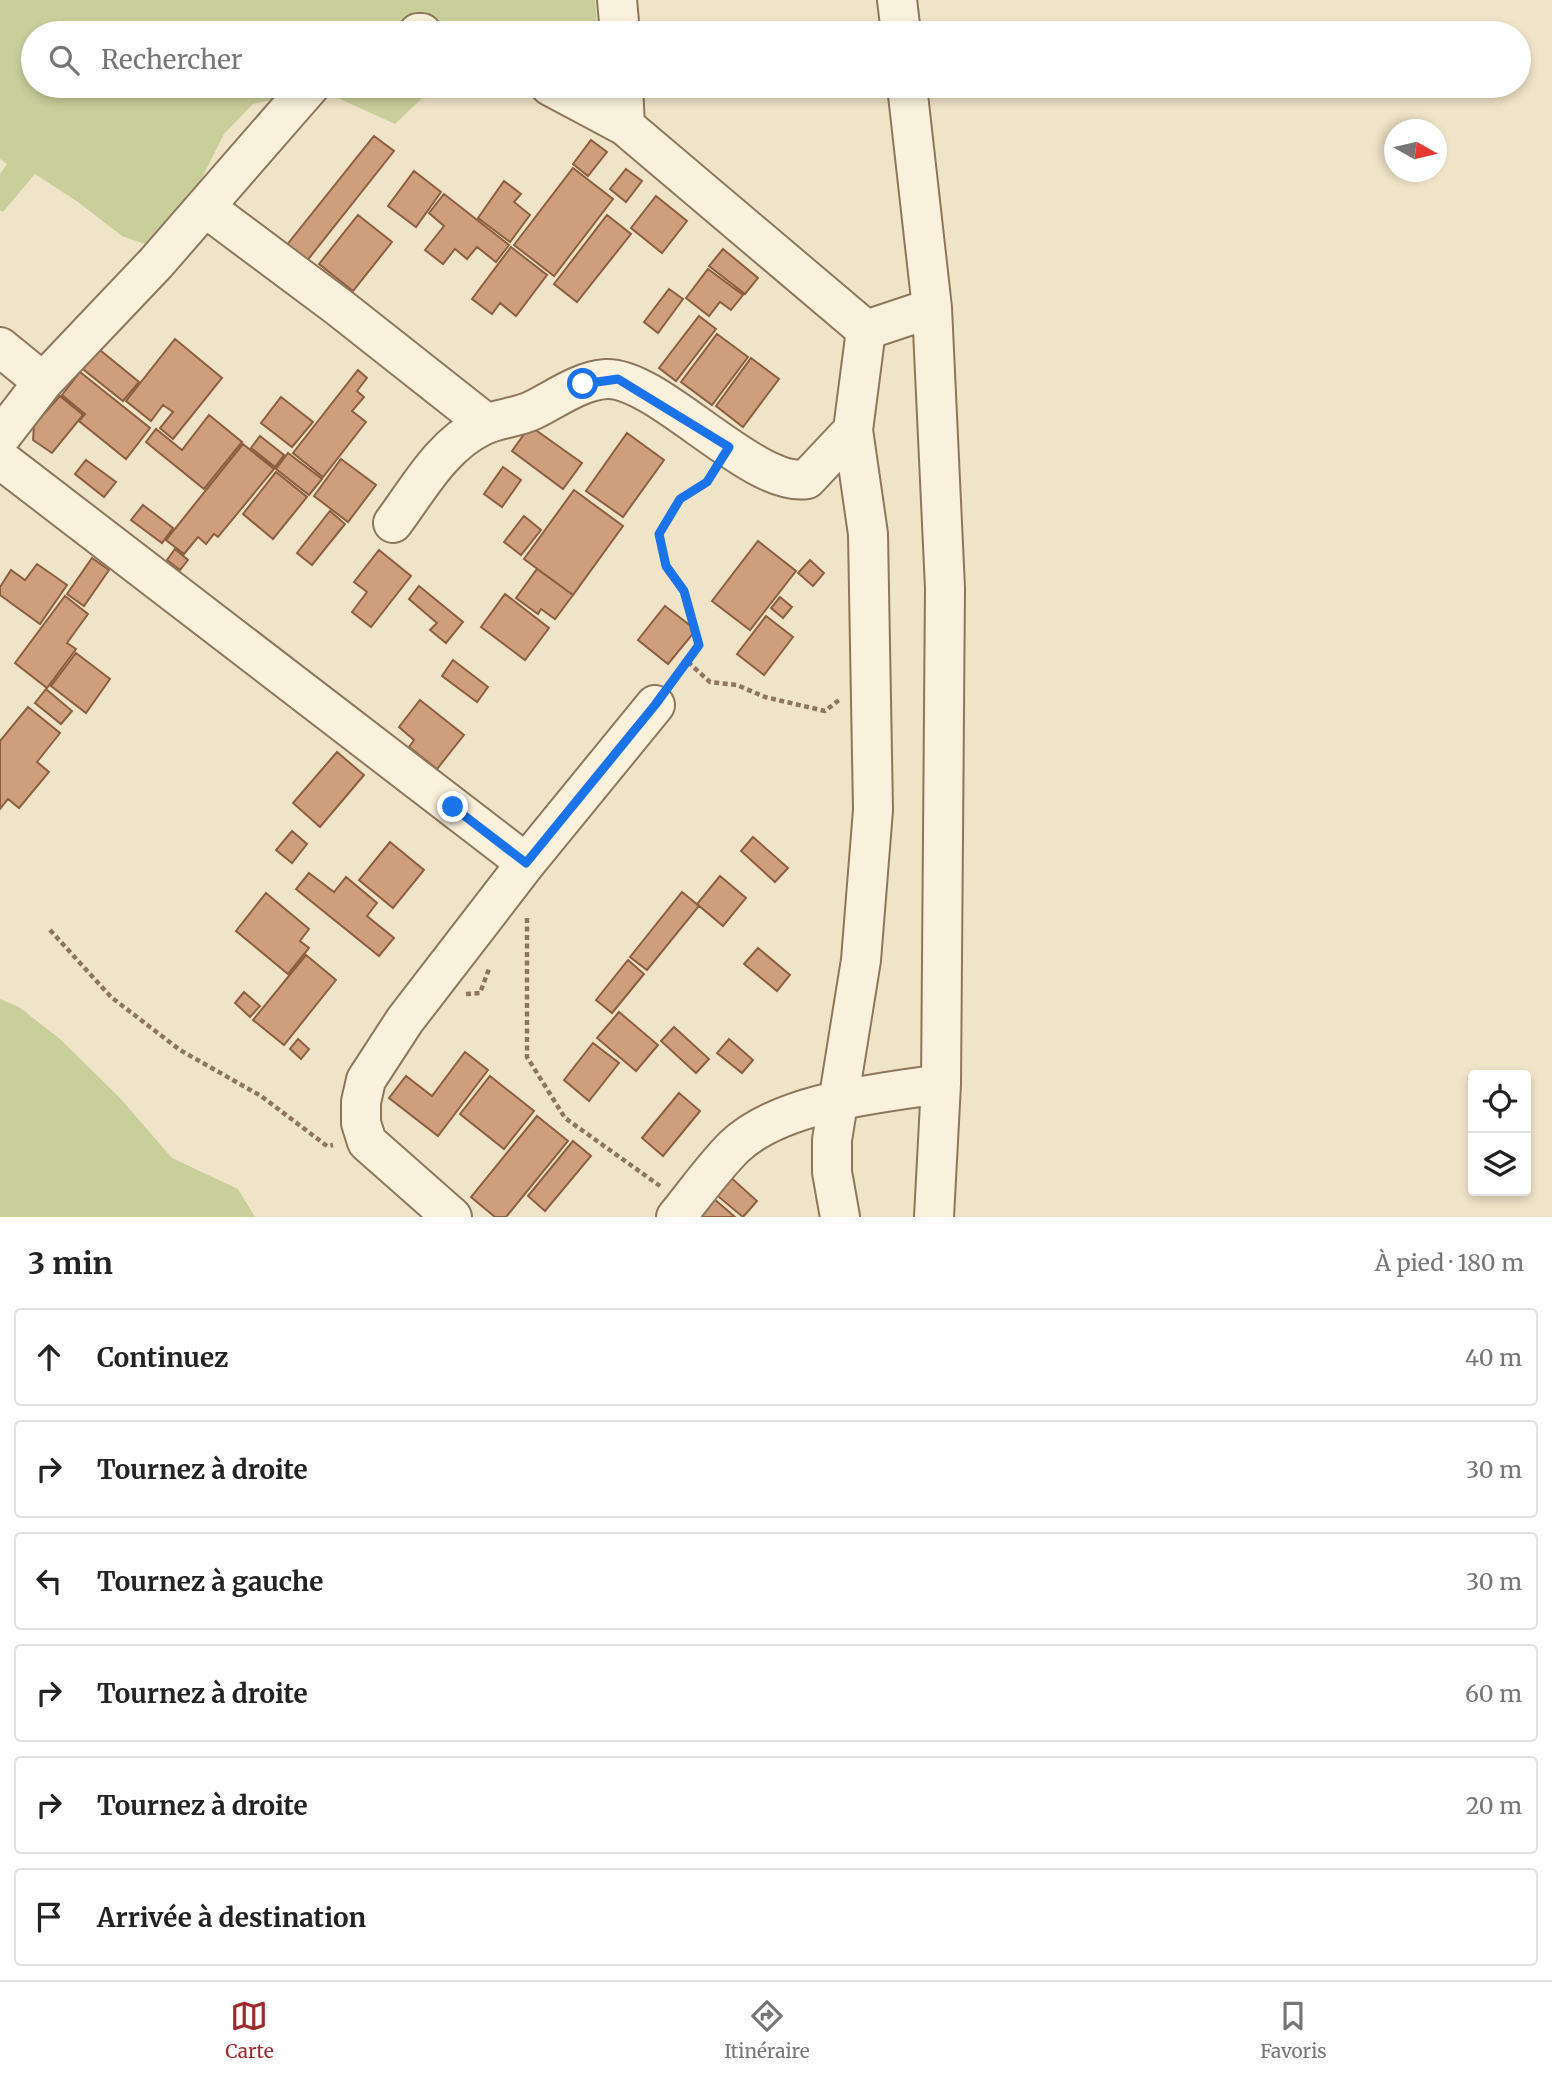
<!DOCTYPE html>
<html lang="fr">
<meta charset="utf-8">
<style>
:root{--surface:#fff;--page:#f2f2f2;--text:#222;--muted:#767676;--line:#e0e0e0;--accent:#9e2a2b}
body{margin:0;font-family:Merriweather,serif;background:var(--page);color:var(--text)}
.controls{position:absolute;right:21px;bottom:21px;display:grid;overflow:hidden;border-radius:7px;box-shadow:0 4px 10px #0003}
.controls button{width:63px;height:63px;display:grid;place-items:center;padding:0;border:0;border-bottom:2px solid var(--line);background:var(--surface);color:var(--text);font:35px sans-serif}
.compass{position:absolute;left:1384px;top:119px;width:63px;height:63px;border-radius:50%;background:var(--surface);box-shadow:0 4px 10px #0003;rotate:98deg}
.stop{position:absolute;width:21px;height:21px;margin:-16px;border:5px solid #1a73e8;border-radius:50%;background:#fff}
.stop.end{background:#1a73e8;border-color:#fff;box-shadow:0 2px 7px #0008}
.list{margin:0;padding:0;list-style:none}
h2{display:flex;justify-content:space-between;align-items:center;height:91px;margin:0;padding:0 28px;font-size:30px}
h2 small{font-size:23px;font-weight:400;color:var(--muted)}
.list li{display:grid;grid-template-columns:46px 1fr auto;gap:21px;align-items:center;box-sizing:border-box;height:98px;margin:0 14px 14px;padding:0 14px;border:2px solid var(--line);border-radius:7px}
.list b{display:block;font-size:26px;white-space:nowrap}
.list em{font-size:23px;font-style:normal;color:var(--muted)}
.icon{flex:none;width:38px;height:38px;fill:none;stroke:currentColor;stroke-width:2;stroke-linecap:round;stroke-linejoin:round}
.map{position:relative;flex:none;width:1552px;height:1217px;overflow:hidden}
.search{position:absolute;background:var(--surface);box-shadow:0 4px 10px #0003;left:21px;right:21px;top:21px;height:77px;display:flex;align-items:center;gap:18px;box-sizing:border-box;padding:0 24px;border-radius:38px;color:var(--muted);font-size:26px}
.sheet{height:763px;background:var(--surface)}
nav{display:flex;justify-content:space-around;align-items:center;box-sizing:border-box;height:98px;border-top:2px solid var(--line);background:var(--surface);font-size:19px;color:var(--muted)}
nav a{display:grid;justify-items:center;gap:4px}
nav .on{color:var(--accent)}
.map>svg:first-child{display:block}
</style>
<div class="map">
<svg width="1552" height="1217" viewBox="0 0 1552 1217">
<rect width="100%" height="100%" fill="#f0e4c8"/>
<path fill="#c9cf9b" d="M0,0H595L598,33H33V86H435L395,124L320,90L253,104L224,134L194,194L145,244L122,236L78,202L35,174L3,212L0,210V174L7,164L0,159Z
M0,999L19,1007L60,1039L120,1098L172,1158L238,1189L255,1217H0Z"/>
<path fill="#cf9f7d" stroke="#8d5f41" stroke-width="2" d="M374,136L394,151L306,262L286,246Z
M591,140L607,152L588,176L573,164Z
M573,168L613,199L554,276L514,245Z
M626,169L642,181L626,202L610,189Z
M414,171L441,192L416,227L388,206Z
M504,181L521,194L514,202L530,215L510,242L478,218Z
M444,194L509,245L496,262L477,247L467,259L455,249L443,264L425,250L444,226L429,213Z
M656,196L687,221L662,253L631,228Z
M358,215L392,242L353,291L319,264Z
M607,215L631,234L577,302L554,284Z
M511,247L547,275L516,316L500,303L492,314L472,299Z
M723,249L758,278L745,294L709,266Z
M708,269L743,295L731,310L720,302L709,316L686,298Z
M669,289L683,299L658,333L644,322Z
M699,316L716,329L676,381L659,368Z
M717,334L748,357L712,405L681,382Z
M175,339L222,378L173,439L160,428L173,412L163,405L151,421L126,401Z
M95,346L139,382L123,401L79,366Z
M751,358L779,379L743,427L716,406Z
M358,370L367,378L357,391L364,397L352,411L366,422L323,477L293,453Z
M80,372L150,428L126,459L79,421L85,414L62,395Z
M60,396L83,415L52,453L33,440L34,425Z
M281,397L313,422L292,447L261,423Z
M209,415L242,442L204,489L146,442L156,429L182,450Z
M530,426L582,463L563,489L512,451Z
M627,433L664,460L623,517L586,491Z
M260,436L284,455L275,467L251,448Z
M243,444L274,469L218,537L214,534L206,544L198,537L184,554L166,540Z
M288,453L322,479L309,495L276,469Z
M341,459L376,485L348,522L314,496Z
M86,460L116,482L104,497L75,474Z
M503,467L521,480L502,507L484,494Z
M276,472L307,497L273,539L243,514Z
M574,490L623,526L573,595L524,559Z
M143,505L173,528L162,543L131,520Z
M330,511L345,524L312,565L297,553Z
M524,516L541,530L521,555L504,542Z
M758,541L796,571L750,630L712,601Z
M175,549L188,560L180,570L167,560Z
M379,550L411,576L371,627L352,612L367,592L354,582Z
M92,558L109,570L84,606L67,594Z
M810,560L824,573L813,586L798,573Z
M37,564L67,585L40,624L0,595V587L11,570L25,580Z
M537,569L573,595L555,619L541,609L538,614L516,598Z
M419,586L463,622L446,643L430,630L437,623L409,599Z
M505,594L549,628L525,660L481,627Z
M65,596L88,614L67,643L76,649L47,688L15,663Z
M780,597L792,607L783,618L771,608Z
M665,606L696,630L668,664L638,640Z
M766,616L793,637L764,675L737,654Z
M76,653L110,679L86,713L51,686Z
M453,660L488,687L477,702L442,676Z
M46,689L72,711L61,724L35,703Z
M420,700L464,735L437,769L409,747L414,740L399,727Z
M28,707L60,733L37,762L49,772L19,808L8,799L0,809V741Z
M337,752L364,775L320,827L293,803Z
M292,831L307,844L292,863L276,850Z
M753,837L788,868L775,882L741,851Z
M390,842L424,870L393,908L359,880Z
M309,873L334,892L346,877L377,903L367,916L394,938L379,956L296,889Z
M720,876L746,898L723,926L697,904Z
M682,892L699,906L647,970L630,957Z
M266,893L309,929L300,941L309,948L288,974L236,931Z
M758,948L790,975L777,991L744,964Z
M306,955L336,980L284,1045L253,1020Z
M628,960L644,974L612,1013L596,1000Z
M244,992L260,1006L250,1017L235,1003Z
M619,1012L658,1045L636,1071L597,1038Z
M674,1027L709,1059L696,1073L661,1041Z
M298,1039L309,1049L301,1059L290,1049Z
M729,1039L753,1060L742,1073L717,1053Z
M593,1043L619,1063L589,1101L564,1080Z
M465,1052L488,1070L438,1136L389,1098L406,1076L432,1096Z
M490,1076L534,1111L504,1149L460,1114Z
M679,1093L700,1111L663,1156L642,1138Z
M537,1116L568,1141L506,1217H495L471,1197Z
M573,1141L591,1156L545,1211L528,1196Z
M728,1175L757,1201L743,1217L713,1192Z
M713,1198L735,1217H696Z"/>
<g fill="none" stroke-linecap="round" stroke-linejoin="round">
<defs>
<path id="minor" d="M617,0L620,33
M897,0L901,33
M418,33H422
M550,86L625,126
M623,86L625,126L866,330L853,430L868,534L873,810L861,960L832,1140V1172L840,1217
M907,86L932,308L945,588L941,1084L934,1217
M206,208L340,308L487,424
M866,330L932,308
M0,347L43,382
M0,438L43,382L156,263L310,86
M0,459L526,863
M393,523C419,488 442,445 482,426C498,418 517,418 533,410C556,399 579,381 606,379C657,376 754,489 807,479L853,430
M452,1217L367,1142L361,1123V1102L366,1080L405,1020L526,863L655,705
M676,1217C695,1194 713,1168 734,1147C781,1102 880,1093 941,1084"/>
</defs>
<use href="#minor" stroke="#8d765c" stroke-width="42"/>
<path stroke="#8d765c" stroke-width="4.5" stroke-dasharray="5 3.5" stroke-linecap="butt" d="M688,662L710,682L737,685L765,697L825,711L839,700
M673,678L699,644L684,591L666,566L659,534L680,499L707,482L712,475
M527,918V1057L565,1118L660,1186
M50,930L111,997L180,1050L261,1096L327,1146L333,1145
M466,994L480,993L489,969"/>
<use href="#minor" stroke="#faf1dc" stroke-width="38"/>
</g>
<g fill="none" stroke-linecap="round" stroke-linejoin="round">
<path stroke="#1a73e8" stroke-width="9" d="M453,807L526,863L655,705L699,645L684,591L666,566L659,534L680,499L707,482L729,447L618,379L583,384"/>
</g>
</svg>
<div class="controls">
<button><svg class="icon" aria-label="locate" viewBox="0 0 24 24"><circle cx="12" cy="12" r="6"/><path d="M12 2v4M12 18v4M2 12h4M18 12h4"/></svg></button>
<button><svg class="icon" aria-label="layers" viewBox="0 0 24 24"><path d="M12 4l9 5-9 5-9-5zM3 14l9 5 9-5"/></svg></button>
</div>
<svg class="compass" viewBox="-18 -18 36 36"><path d="M0-13l5 13h-10z" fill="#e53935"/><path d="M0 13l5-13h-10z" fill="#767676"/></svg>
<div class="stop" style="left:583px;top:384px"></div>
<div class="stop end" style="left:453px;top:807px"></div>
<div class="search"><svg class="icon" aria-label="search" viewBox="0 0 24 24"><circle cx="10" cy="10" r="6"/><path d="M15 15l6 6"/></svg>Rechercher</div>
</div>
<section class="sheet">
<h2>3 min<small>À pied · 180 m</small></h2>
<ul class="list">
<li><svg class="icon" aria-label="ahead" viewBox="0 0 24 24"><path d="M12 20V5M6 11l6-6 6 6"/></svg><div><b>Continuez</b></div><em>40 m</em></li>
<li><svg class="icon" aria-label="right" viewBox="0 0 24 24"><path d="M7 20v-9h11M14 6l5 5-5 5"/></svg><div><b>Tournez à droite</b></div><em>30 m</em></li>
<li><svg class="icon" aria-label="left" viewBox="0 0 24 24"><path d="M17 20v-9H6M10 6l-5 5 5 5"/></svg><div><b>Tournez à gauche</b></div><em>30 m</em></li>
<li><svg class="icon" aria-label="right" viewBox="0 0 24 24"><path d="M7 20v-9h11M14 6l5 5-5 5"/></svg><div><b>Tournez à droite</b></div><em>60 m</em></li>
<li><svg class="icon" aria-label="right" viewBox="0 0 24 24"><path d="M7 20v-9h11M14 6l5 5-5 5"/></svg><div><b>Tournez à droite</b></div><em>20 m</em></li>
<li><svg class="icon" aria-label="arrive" viewBox="0 0 24 24"><path d="M6 21V4h12l-3 4 3 4H6"/></svg><div><b>Arrivée à destination</b></div></li>
</ul>
</section>
<nav>
<a class="on"><svg class="icon" aria-label="map" viewBox="0 0 24 24"><path d="M3 6l6-2 6 2 6-2v14l-6 2-6-2-6 2zM9 4v14M15 6v14"/></svg>Carte</a>
<a><svg class="icon" aria-label="directions" viewBox="0 0 24 24"><path d="M12 3l9 9-9 9-9-9zM9 14v-3h6M13 9l2 2-2 2"/></svg>Itinéraire</a>
<a><svg class="icon" aria-label="saved" viewBox="0 0 24 24"><path d="M7 4h10v16l-5-4-5 4z"/></svg>Favoris</a>
</nav>
